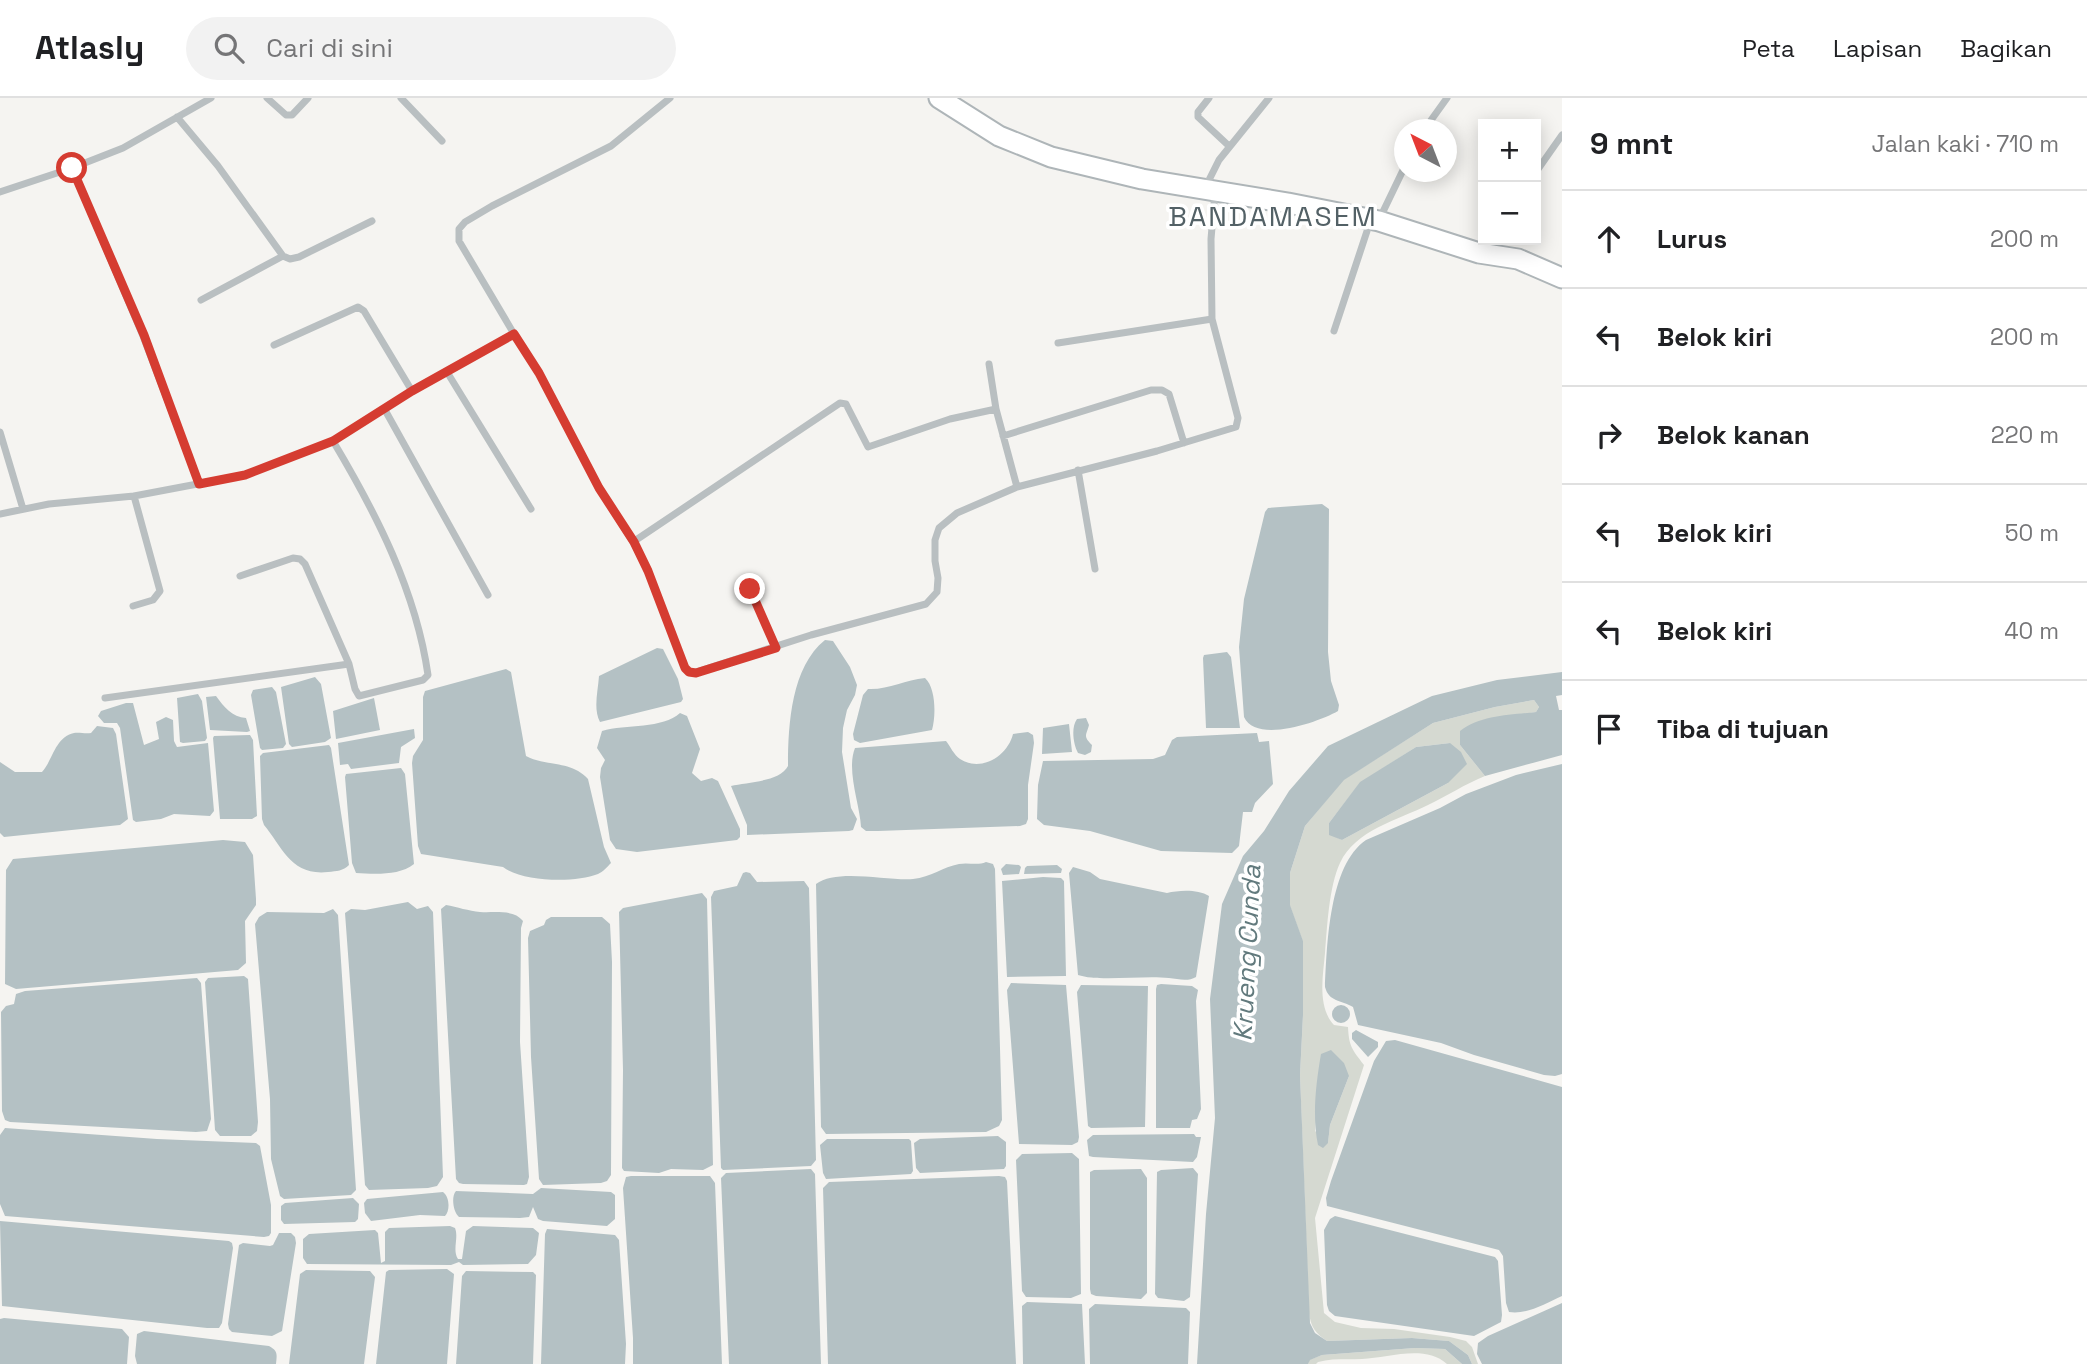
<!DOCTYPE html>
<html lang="id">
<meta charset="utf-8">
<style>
:root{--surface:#fff;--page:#f2f2f2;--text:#202124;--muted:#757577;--line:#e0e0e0}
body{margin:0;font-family:"Space Grotesk",sans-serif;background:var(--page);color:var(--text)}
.controls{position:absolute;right:21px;top:21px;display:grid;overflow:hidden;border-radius:0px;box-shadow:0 4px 18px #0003}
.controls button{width:63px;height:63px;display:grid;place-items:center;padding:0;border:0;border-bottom:2px solid var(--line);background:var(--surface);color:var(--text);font:35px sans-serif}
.compass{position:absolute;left:1394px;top:21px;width:63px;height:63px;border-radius:50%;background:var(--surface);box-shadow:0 4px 18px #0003;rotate:318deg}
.stop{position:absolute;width:21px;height:21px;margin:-16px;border:5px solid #d53c31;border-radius:50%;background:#fff}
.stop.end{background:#d53c31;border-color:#fff;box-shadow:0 2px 7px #0008}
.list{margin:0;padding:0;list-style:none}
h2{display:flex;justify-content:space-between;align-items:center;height:91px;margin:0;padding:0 28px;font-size:30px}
h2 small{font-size:23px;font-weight:400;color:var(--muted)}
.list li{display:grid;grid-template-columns:46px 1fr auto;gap:21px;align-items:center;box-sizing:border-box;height:98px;padding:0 28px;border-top:2px solid var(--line)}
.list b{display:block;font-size:26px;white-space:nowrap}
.list em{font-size:23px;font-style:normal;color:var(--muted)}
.icon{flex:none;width:38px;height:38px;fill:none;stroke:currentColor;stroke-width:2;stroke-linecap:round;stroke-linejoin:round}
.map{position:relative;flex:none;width:1562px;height:1266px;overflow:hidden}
header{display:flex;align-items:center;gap:42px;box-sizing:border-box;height:98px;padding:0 35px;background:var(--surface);border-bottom:2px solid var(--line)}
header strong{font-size:33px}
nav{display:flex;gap:38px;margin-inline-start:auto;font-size:24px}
.search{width:490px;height:63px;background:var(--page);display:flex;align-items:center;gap:18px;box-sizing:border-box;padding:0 24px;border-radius:38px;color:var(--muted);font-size:26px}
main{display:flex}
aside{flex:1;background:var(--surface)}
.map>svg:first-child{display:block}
</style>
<header>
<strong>Atlasly</strong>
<div class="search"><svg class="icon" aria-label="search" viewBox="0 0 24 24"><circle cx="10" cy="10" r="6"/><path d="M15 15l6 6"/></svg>Cari di sini</div>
<nav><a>Peta</a><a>Lapisan</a><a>Bagikan</a></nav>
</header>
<main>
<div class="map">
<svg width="1562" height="1266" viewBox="0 0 1562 1266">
<rect width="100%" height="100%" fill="#f5f4f1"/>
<path fill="#d5d9d1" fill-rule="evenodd" d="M1534,602L1539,609L1536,614L1481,623L1460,647L1485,678C1465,686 1447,698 1428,707C1398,722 1355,732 1340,765C1329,788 1327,830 1325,855C1323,878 1317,909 1334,927L1348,929C1349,949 1352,951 1364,967L1315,1120L1324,1215L1335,1224L1361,1230L1394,1231L1450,1239L1466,1243L1472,1249L1478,1266H1472L1468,1257L1449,1243L1412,1240L1327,1243C1315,1235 1311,1229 1309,1215L1300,977L1303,917V844L1290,808V775L1305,728L1343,682L1433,625L1495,609ZM1450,645L1448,685L1342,742L1330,736L1329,725L1360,685L1416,649ZM1349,978L1330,1027L1328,1045L1315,1033L1317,1009Z
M1415,1250L1445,1251L1462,1266H1447C1425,1246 1388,1260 1362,1261C1346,1262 1333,1260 1318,1264L1316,1266H1308L1309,1262L1322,1257Z"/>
<path fill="#b4c1c4" d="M1322,406L1329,411L1328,554L1331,583L1339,607L1338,613C1319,624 1256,646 1244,619L1239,549L1244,501L1265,414L1268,410Z
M825,542L833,543L850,569L857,587L855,597L847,612L843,630L842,654L851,710L857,721L853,732L849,733L747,737V727L731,688C747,684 780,684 788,668C788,628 791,569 825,542Z
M657,550L663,551L678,581L683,601L681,604L600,624C593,611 598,593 599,578Z
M1227,554L1231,559L1240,630H1206L1203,560L1204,557Z
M506,571L511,574L526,658C547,669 571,662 588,681L604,749L611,765C607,769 603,774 598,776C575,785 523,784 503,769L421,756L418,748L412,665L413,658L423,642V599L425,593Z
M1562,574V597L1556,598L1559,612H1562V657L1485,678L1460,647V633C1481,617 1510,617 1536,614L1539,609L1534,602L1495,609L1433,625L1344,682L1305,728L1290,775V807L1303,843V917L1300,977L1310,1225L1315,1235L1327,1243L1412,1240L1449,1243L1468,1257L1472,1266H1462L1445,1251L1415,1250L1322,1257L1310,1262L1308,1266H1197L1206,1116L1215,1020L1210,901L1222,806L1243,758L1264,733L1289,693L1328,648L1432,598L1497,582Z
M315,579L321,586L331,640L325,644L292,649L289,646L281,589Z
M925,580C936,590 936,618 932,632L860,645L854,642L853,636L863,597L868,591C888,592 905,582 925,580Z
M272,589L276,594L286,646L283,650L262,652L260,650L251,597L253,592Z
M198,596L202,603L207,640L205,643L183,645L180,644L177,600Z
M216,598C224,609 232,619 246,620L250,633L247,634L210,632L206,599Z
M374,600L380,632L336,641L333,613Z
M126,605H133L144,647L159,641L156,624L166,619L173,622L174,643L177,649L208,645L214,713L210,718L174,716L161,721L136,724L133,722L120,630L117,625H104L98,618L101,613Z
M680,615L687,618L700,651L692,675L701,683L712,680L718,683L740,731V739L737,742L637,754L616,751L610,742L600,679L601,670L605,662L597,650L602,633C626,626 663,631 680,615Z
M1086,620L1089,627C1086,638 1083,638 1092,647L1091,654L1085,657L1078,655C1073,646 1071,629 1077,621Z
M1069,626L1072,654L1042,656L1043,630Z
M97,628L113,630L116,636L128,721L120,727L4,739L0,735V664L15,674H42C53,662 55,639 74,635C79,634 85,636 91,635Z
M414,631L415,640L401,649L399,665L351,671L348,666L340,667L338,645Z
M1028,634L1033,637L1034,645L1028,687V721L1026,726L1020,728L878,733H866L861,729C860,707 846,672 855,650L946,643C950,648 954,657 960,661C982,675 1008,657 1013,636Z
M1257,635L1259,644L1269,643L1273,686L1255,705L1252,714H1243L1239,748L1232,755L1161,753L1090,733L1044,727L1037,721L1038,687L1043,663L1153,661L1165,657L1172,642L1177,639Z
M250,637L253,642L257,718L252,721H220L213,640L214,638Z
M1450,645L1461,654L1467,666L1448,685L1342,742L1329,737V725L1360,684L1416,649Z
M329,647L331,650L349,767C343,773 337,773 328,774C291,778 283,750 264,727L262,721L260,658L263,655Z
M1562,666V976L1555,978L1544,977L1474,957L1441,945L1358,927L1353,909C1341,902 1329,904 1325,889C1327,847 1329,767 1366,742L1440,710L1466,696L1516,677Z
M401,670L405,676L414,766C399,778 374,776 356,775L352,765L345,679L346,676Z
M223,742L245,744L253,757L256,801V807L245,823L246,865L238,872L16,891L5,886L6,772L13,761Z
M986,764L993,766L995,771L1002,1022L999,1028L986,1034L826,1036L821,1029L816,786C836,770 888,783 913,781C931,779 943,769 959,766C969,764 977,768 986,764Z
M1006,766L1019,767L1021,769L1019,776L1003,777L1001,771Z
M1057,767L1062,771L1061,775L1024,776L1025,770L1027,768Z
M1073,769L1090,774L1100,781L1167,795C1179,792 1198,791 1209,798L1196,879C1188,884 1178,881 1169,880C1143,877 1099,884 1078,877L1069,775Z
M746,774L750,775L757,784L804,783L809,790L816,1062L811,1068L723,1072L721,1070L711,799L714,793L737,788L743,775Z
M1043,779L1061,780L1064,783L1066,878L1007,879L1002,783Z
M702,795L707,801L713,1067L703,1072L671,1071L659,1075L624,1073L622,1070L623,972L619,814L623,810Z
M408,804L417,811L428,808L433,814L443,1079L437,1088L428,1090L369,1092L365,1087L345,815L351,811L365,812Z
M446,807C457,809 469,813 480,814C494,815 514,811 523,823L521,830L520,944L529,1079L527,1086L524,1087L463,1086L459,1085L456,1081L441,811Z
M333,811L338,817L356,1092L351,1097L284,1101L280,1098L271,1061L270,1001L255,826L259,819L267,814L324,815Z
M551,819H602L610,826L612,864L611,1077L607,1083L601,1085L543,1087L539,1081L531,959L528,840L530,833L544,827L546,822Z
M244,878L248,881L258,1024L257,1033L251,1038H220L215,1032L205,884L208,880Z
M197,880L201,885L211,1021L207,1033L196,1034L10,1024L5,1022L2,1013L1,914L6,908L14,906L16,896L25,893Z
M1011,885L1066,887L1079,1039L1078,1044L1072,1047L1019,1046L1007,892Z
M1161,886L1192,888L1198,892L1196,903L1201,1011L1197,1021L1192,1022L1190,1030H1156V891L1157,887Z
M1081,887L1148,888L1145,1029L1091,1030L1088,1028L1077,894Z
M1332 916a9 9 0 1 1 18 0a9 9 0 1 1-18 0Z
M1356,932L1378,944V949L1368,959L1352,941V935Z
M1395,942L1562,989V1198C1546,1205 1527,1217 1509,1214L1506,1205L1503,1158L1499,1152L1327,1108L1326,1100L1331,1083L1374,963L1386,943Z
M1331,952L1344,965L1349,978L1330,1027L1328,1045L1323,1050L1318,1047C1312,1018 1316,985 1321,956Z
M5,1030L157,1041L256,1045L260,1048L271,1107V1135L269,1138L264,1139L5,1118L0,1106V1037Z
M1194,1036L1196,1039H1201L1197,1059L1193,1064L1093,1059L1089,1058L1087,1042L1093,1037Z
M998,1038L1006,1044V1068L1004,1071L920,1075L916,1070L914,1045L920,1041Z
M827,1041H909L911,1043L913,1073L911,1076L826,1081L823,1075L820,1047Z
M1072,1055L1079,1061L1081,1196L1071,1200L1026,1199L1022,1193L1016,1062L1022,1056Z
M1193,1070L1198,1076L1190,1199L1184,1203L1158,1200L1155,1196L1157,1074L1161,1072Z
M811,1071L815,1076L821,1266H729L721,1080L726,1075Z
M1141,1071L1147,1080V1195L1141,1201L1096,1198L1091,1196L1090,1191V1074L1094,1072Z
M631,1078H710L715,1085L722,1266H633V1240L623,1090L626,1079Z
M999,1078L1005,1079L1007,1083L1016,1266H828L823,1090L829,1084Z
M541,1090L611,1094L615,1097V1121L607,1128L543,1123L538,1121L533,1109L529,1119L520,1120L459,1119C453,1114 451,1098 456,1093L533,1096Z
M443,1094C450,1099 450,1113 445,1118L420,1117L371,1123L365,1115L364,1105L367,1101Z
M353,1100L359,1106L358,1121L355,1124L284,1126L281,1122V1108L285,1105Z
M1335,1118L1495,1159L1498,1163L1502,1217L1501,1224L1474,1238L1335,1218L1329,1213L1327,1207L1324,1132L1330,1121Z
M0,1123L229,1143L232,1145L233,1150L222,1225L219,1230H207L2,1208Z
M450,1128L455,1130C459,1140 452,1152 458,1161H462L466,1133L473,1128L533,1130L539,1135L536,1157L528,1166L463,1167L459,1164L451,1167L307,1166L303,1160V1141L309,1136L375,1132L378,1135L381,1165L385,1163V1134L389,1130Z
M547,1131L615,1137L619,1142L626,1246L625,1266H541L545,1136Z
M279,1135H291L295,1139L296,1145L282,1233L272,1238L232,1234L229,1231L228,1226L239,1147L243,1145L270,1148L273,1147Z
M447,1171L454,1176L447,1266H376L386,1174L389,1172Z
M306,1172L370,1173L375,1179L364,1266H289L300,1176Z
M466,1173L533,1174L536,1177L533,1266H456L462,1178Z
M1027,1204L1082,1206L1085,1266H1023L1022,1208Z
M1562,1205V1266H1482L1477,1256L1478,1245L1488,1238Z
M1095,1206L1186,1210L1190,1214L1188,1266H1090L1089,1211Z
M4,1220L122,1231L129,1239L127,1266H0V1221Z
M144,1233L269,1248C278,1253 277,1256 276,1266H137L135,1258L137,1236Z"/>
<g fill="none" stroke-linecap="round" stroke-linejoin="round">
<defs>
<path id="secondary" d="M939,0L999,38L1051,59L1142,81L1288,105L1379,123L1479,155L1518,161L1562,180"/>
</defs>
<use href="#secondary" stroke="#aeb5b8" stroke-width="23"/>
<path stroke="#b9bfc1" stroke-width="7" d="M267,0L286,17H292L308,0
M401,0L442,43
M1209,0L1198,14V19L1229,48
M177,19L218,68L283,158L290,161L299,159L372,123
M1424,32L1447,0
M72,70L143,238L199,385
M1536,74L1562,37
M1206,88L1219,62L1269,0
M0,94L72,70L123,50L211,0
M1379,122L1405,68
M1480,154L1488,142
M201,202L283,158
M1334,233L1370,124
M514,236L539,275L599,390L633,444L648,473L685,570L689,574H696L811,537L926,506L937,494L938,480L935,463V442L939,430L957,415L1017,389L1157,353L1236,329L1238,320L1212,221L1211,141L1215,94
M1058,245L1212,221
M274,247L358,209L364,213L412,293
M989,266L996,311
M447,274L531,411
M385,312L488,497
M0,334L23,411
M1003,338L1151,292H1162L1169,296L1184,345
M1078,372L1095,471
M0,416L49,406L134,398L245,377L333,343L412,293L514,236L459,143V131L465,124L492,108L611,48L670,0
M633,444L840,305L846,306L868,349L950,321L996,311L1017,389
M240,478L293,460L300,461L305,466L349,566L355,591L359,598L423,582L428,577C416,493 376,415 333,343
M750,491L776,549
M133,508L153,502L160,493L134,398
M105,600L349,566"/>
<use href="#secondary" stroke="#fff" stroke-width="19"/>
</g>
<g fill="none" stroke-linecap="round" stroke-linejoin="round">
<path stroke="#d53c31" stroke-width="9" d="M72,70L144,237L199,386L245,377L333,343L412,293L514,236L539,275L599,390L634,444L648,473L685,570L689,574L696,575L776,550L750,491"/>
</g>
<g text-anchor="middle" stroke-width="7" stroke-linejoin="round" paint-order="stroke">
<g font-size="26" font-style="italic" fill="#627a7d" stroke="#fff">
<text transform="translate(1247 855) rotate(-87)" y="9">Krueng Cunda</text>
</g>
<g font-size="28" letter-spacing="2" fill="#536166" stroke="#fff">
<text x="1273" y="128">BANDAMASEM</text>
</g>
</g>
</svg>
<div class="controls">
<button>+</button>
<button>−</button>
</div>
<svg class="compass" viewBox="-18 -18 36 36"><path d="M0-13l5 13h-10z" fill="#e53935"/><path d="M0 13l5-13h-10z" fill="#757577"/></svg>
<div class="stop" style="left:72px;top:70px"></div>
<div class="stop end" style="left:750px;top:491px"></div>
</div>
<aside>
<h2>9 mnt<small>Jalan kaki · 710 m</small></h2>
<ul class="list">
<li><svg class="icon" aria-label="ahead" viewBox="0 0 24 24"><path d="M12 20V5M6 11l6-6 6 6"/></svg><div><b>Lurus</b></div><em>200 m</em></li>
<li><svg class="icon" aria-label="left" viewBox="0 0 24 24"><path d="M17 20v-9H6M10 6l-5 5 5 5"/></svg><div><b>Belok kiri</b></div><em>200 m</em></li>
<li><svg class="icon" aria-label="right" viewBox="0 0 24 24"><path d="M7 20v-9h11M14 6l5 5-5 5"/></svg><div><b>Belok kanan</b></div><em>220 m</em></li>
<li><svg class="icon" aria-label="left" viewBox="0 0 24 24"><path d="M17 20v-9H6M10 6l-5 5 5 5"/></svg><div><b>Belok kiri</b></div><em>50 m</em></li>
<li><svg class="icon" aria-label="left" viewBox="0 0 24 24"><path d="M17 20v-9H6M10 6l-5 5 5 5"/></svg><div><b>Belok kiri</b></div><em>40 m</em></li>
<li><svg class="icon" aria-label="arrive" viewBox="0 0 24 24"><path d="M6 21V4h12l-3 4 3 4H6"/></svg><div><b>Tiba di tujuan</b></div></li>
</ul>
</aside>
</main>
